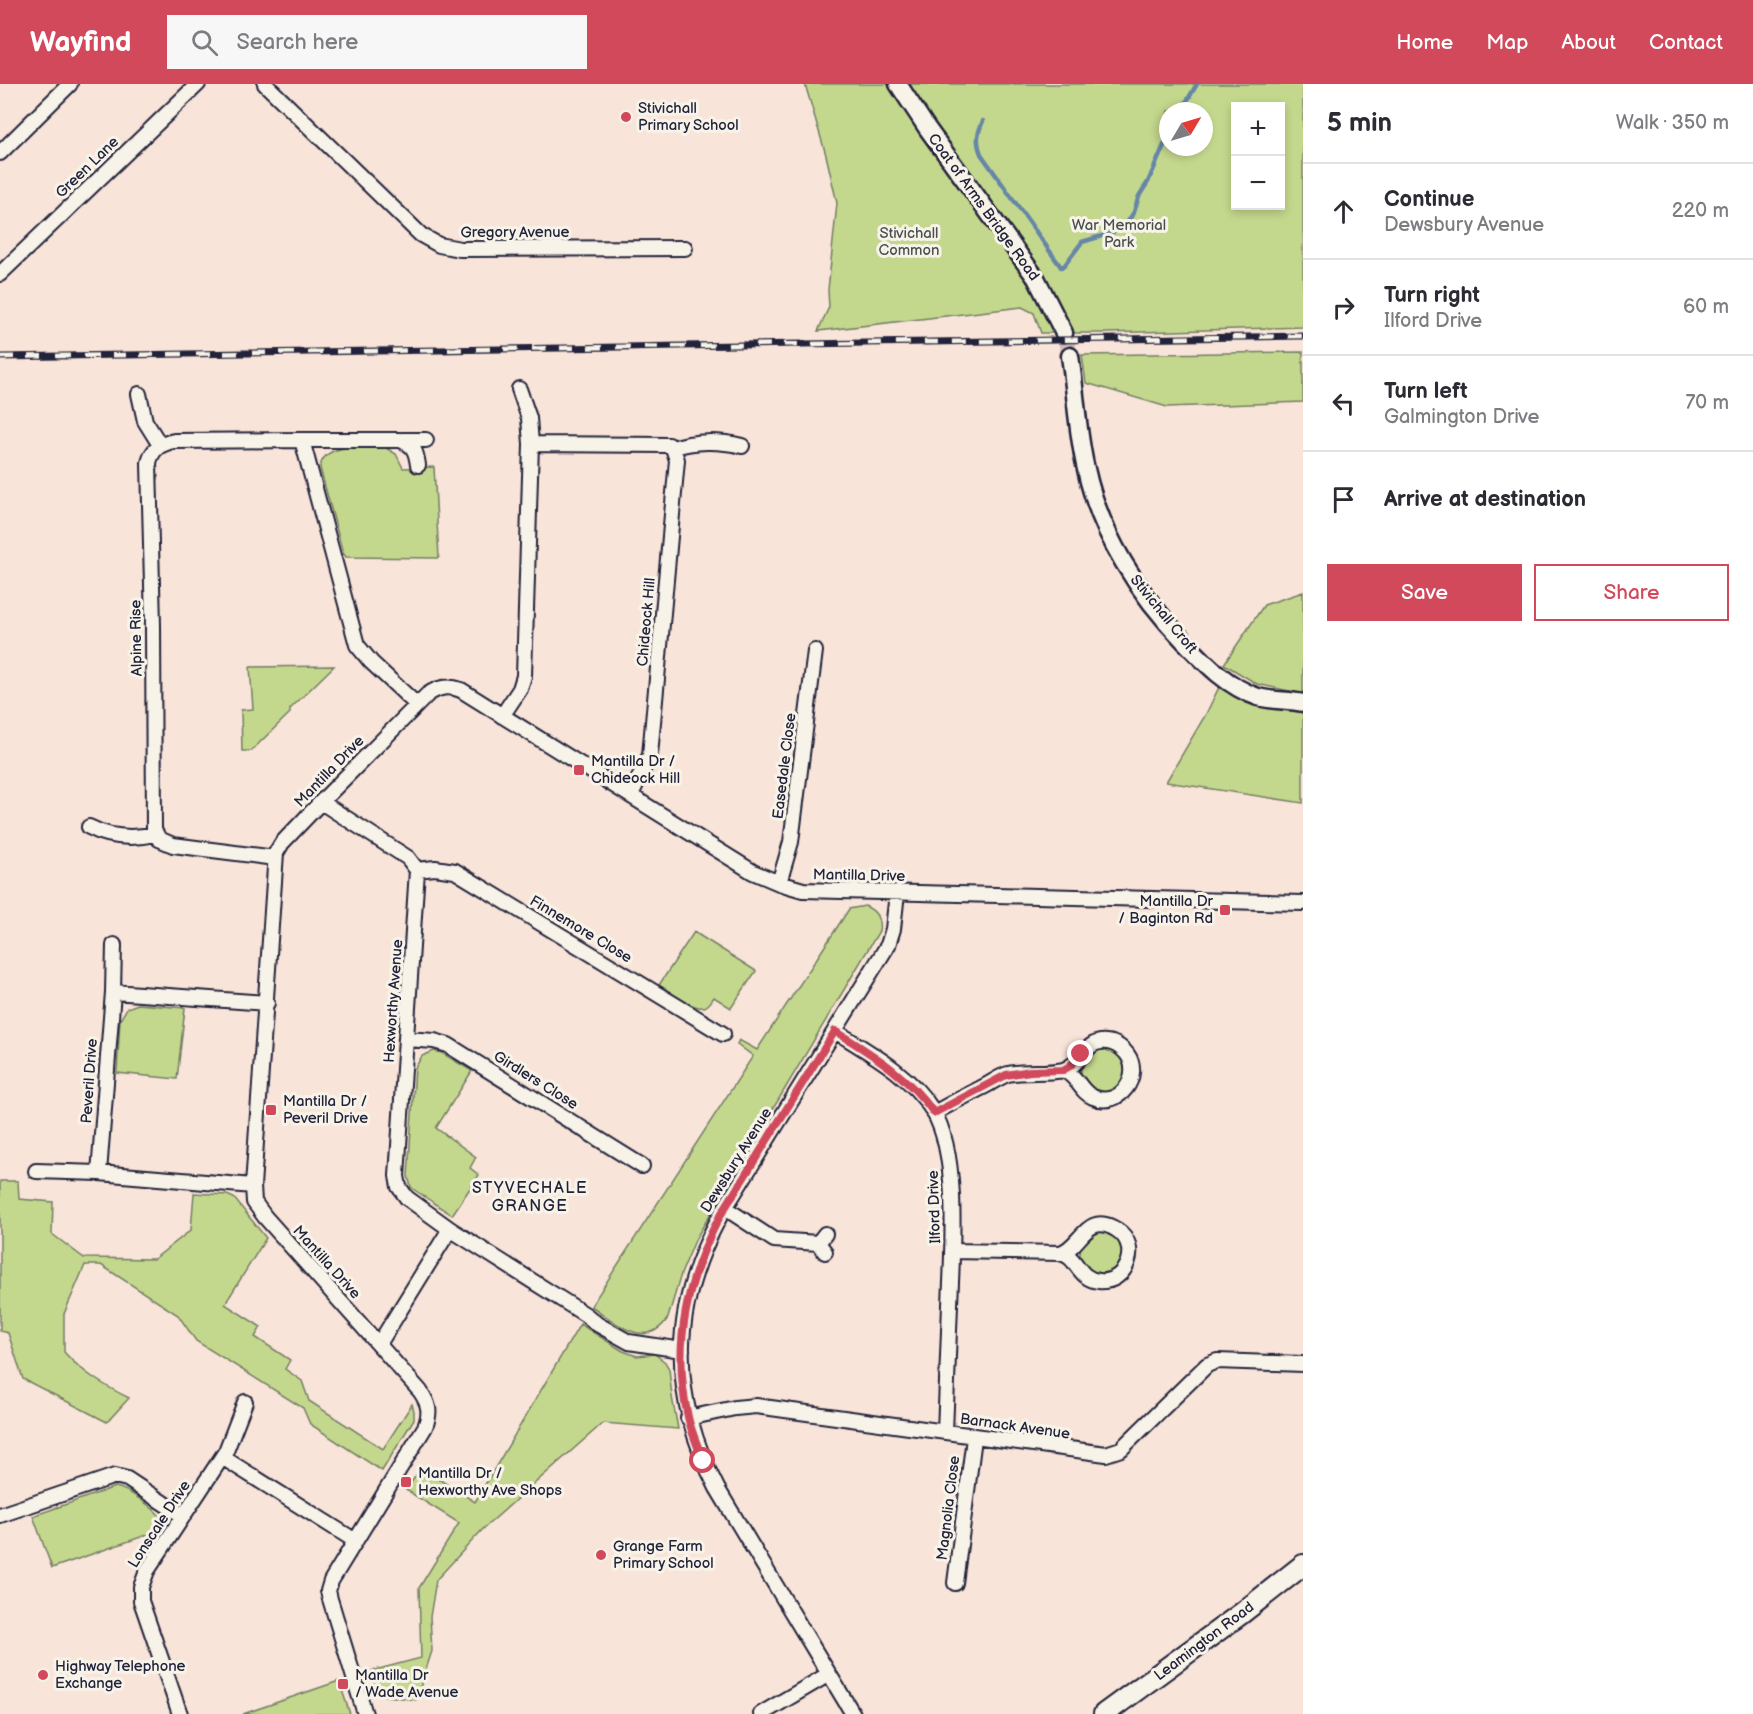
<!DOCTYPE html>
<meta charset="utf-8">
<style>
:root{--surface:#fff;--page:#f7f7f7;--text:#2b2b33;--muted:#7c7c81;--line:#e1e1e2;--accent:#d1495b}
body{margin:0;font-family:"Balsamiq Sans",sans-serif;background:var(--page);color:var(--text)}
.controls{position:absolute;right:18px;top:18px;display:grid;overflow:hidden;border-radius:0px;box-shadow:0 3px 9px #0003}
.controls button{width:54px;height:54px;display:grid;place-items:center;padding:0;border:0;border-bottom:2px solid var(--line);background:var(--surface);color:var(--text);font:30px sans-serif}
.compass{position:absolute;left:1159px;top:18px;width:54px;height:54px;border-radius:50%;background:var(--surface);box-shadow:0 3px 9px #0003;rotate:52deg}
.stop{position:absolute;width:18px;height:18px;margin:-14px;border:4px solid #d1495b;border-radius:50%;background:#fff}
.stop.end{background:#d1495b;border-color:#fff;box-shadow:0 2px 6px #0008}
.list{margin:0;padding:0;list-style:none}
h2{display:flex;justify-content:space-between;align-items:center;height:78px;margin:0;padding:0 24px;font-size:26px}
h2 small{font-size:20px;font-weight:400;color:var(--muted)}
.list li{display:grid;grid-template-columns:39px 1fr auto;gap:18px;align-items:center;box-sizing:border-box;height:96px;padding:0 24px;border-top:2px solid var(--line)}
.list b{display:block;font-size:22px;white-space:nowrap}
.list p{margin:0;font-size:20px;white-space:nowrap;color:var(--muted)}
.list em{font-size:20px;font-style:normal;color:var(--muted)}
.actions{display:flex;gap:12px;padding:18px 24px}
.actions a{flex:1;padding:14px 0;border:2px solid var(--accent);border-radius:0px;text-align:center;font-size:21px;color:var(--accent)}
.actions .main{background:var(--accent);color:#fff}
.icon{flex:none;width:33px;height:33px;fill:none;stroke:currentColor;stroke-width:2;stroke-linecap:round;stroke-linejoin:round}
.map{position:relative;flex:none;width:1303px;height:1630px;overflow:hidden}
header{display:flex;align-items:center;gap:36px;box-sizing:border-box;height:84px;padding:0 30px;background:var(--accent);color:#fff}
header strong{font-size:28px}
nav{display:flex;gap:33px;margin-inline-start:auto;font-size:21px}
.search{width:420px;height:54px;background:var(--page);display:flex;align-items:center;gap:15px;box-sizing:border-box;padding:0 21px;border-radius:0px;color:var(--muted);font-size:22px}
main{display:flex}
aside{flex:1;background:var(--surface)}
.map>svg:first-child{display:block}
</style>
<header>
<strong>Wayfind</strong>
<div class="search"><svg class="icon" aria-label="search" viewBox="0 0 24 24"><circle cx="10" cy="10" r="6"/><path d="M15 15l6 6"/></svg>Search here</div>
<nav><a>Home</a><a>Map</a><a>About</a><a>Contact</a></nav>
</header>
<main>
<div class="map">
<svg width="1303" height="1630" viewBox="0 0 1303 1630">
<rect width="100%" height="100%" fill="#f9e4d9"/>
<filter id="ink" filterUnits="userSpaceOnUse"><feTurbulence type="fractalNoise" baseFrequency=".0167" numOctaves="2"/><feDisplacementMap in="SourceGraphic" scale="12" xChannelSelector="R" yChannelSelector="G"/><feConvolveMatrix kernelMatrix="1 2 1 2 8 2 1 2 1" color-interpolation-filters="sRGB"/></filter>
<g filter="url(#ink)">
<path fill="#c4d88d" stroke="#737d64" stroke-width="1.5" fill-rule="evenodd" d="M805,0H1303V243L1106,249H1041L1034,229L1022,223L818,247L829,223L828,206L837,119L826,71ZM1236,22H1280V122H1236ZM1168,27H1204V63H1168Z
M1303,268V318L1167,323L1086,299L1082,271Z
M386,364L396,370L403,384L434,383L439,474L346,473L343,469L320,384C323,357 365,364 386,364Z
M1303,508V610L1257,600L1224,580L1264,521Z
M334,582L290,625V629L251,667H242L241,626L253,625L250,583Z
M1223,595L1303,619V719L1166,698L1206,630Z
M865,822C876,827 881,834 879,847L696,1154L681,1190L668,1234C645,1268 616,1238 591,1222L753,972L737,960L739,956L757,966L849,825Z
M694,848L756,887L731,924L714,913C711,917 709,922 704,923C693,926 669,907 659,901Z
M138,920L185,924L177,995L117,989L120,936L127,924Z
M1081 987a23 23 0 1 1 46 0a23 23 0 1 1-46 0Z
M434,967L442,969L472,987L436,1044L476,1073L470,1084L479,1091L452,1131L416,1107L411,1103L408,1092L415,984L422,972Z
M0,1097H18L19,1115L53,1118L52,1150L84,1174L154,1175L191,1146L194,1109L227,1111L234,1114L266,1154L225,1220L261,1243L255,1253L290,1276L285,1285L302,1297L309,1317L383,1365L412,1320L414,1327V1335L382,1387L310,1340L303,1324L196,1257L178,1231L101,1181H85L64,1230V1268C83,1289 103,1301 129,1314L107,1338L23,1295L8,1249L0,1247Z
M1080 1169a22 22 0 1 1 44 0a22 22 0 1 1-44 0Z
M580,1240L623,1267L637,1272L655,1270L665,1278L669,1285L672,1313L678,1345L603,1339L483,1445L436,1496L430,1533L432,1567L416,1616L374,1610L371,1587L421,1574L419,1504L459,1439L406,1406L421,1384L475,1418Z
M115,1403C128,1405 155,1424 162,1435L161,1446L52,1484L33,1432Z
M339,1597L350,1630H243Z"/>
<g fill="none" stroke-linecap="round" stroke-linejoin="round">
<path stroke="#6686a8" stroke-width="4.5" d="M1181,27L1197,0
M983,37C977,50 976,57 981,70L1061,183L1064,182L1082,158L1112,149L1127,139L1134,128L1139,112L1148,98L1165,59L1168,56"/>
<path stroke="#cebdb9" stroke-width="16" stroke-dasharray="16 8" stroke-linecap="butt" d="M1064,249L1070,272"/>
<defs>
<path id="minor" d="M265,0L421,151L439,161L460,165L685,164
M0,69L70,0
M0,190L198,0
M519,305L529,334L531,360
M139,310L145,337L160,361
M302,356H400C414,361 416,367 418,381
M402,356H426
M673,364C694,356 721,357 742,362
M502,632L520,605L524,592L531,360L669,361L673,364L677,376L650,671L631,711
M321,718L408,774L417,786L397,1092L399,1103L407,1114L450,1145L586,1231L597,1240L629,1258L682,1266
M89,743C110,754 133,755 156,750
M275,774L173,761L159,755L154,746L153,541L149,379C152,365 160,360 174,357L302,356L357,561L371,578L417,621
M417,786L435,784L455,787L723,950
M779,799L791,758L815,567
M113,908L267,919
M835,947C870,969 910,990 933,1027C960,1071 952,1169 950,1221C948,1263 947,1306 945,1348
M407,955L434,957L448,961L642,1082
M934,1029C950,1020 967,1011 983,1003C991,999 999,993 1008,990C1026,986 1045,990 1063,986C1083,981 1085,951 1112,959C1118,961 1123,965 1127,970C1143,992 1119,1025 1093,1013C1080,1008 1078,992 1063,986
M36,1087L99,1089L253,1102
M99,1089L113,908L114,861
M725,1124L774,1156L818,1159
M952,1167L1060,1169C1081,1164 1086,1126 1117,1146C1141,1161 1127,1200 1099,1197C1077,1195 1078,1172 1060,1169
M825,1168L818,1159L825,1150
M379,1260L450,1145
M688,1334L735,1324L756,1322L1106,1370L1121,1365L1207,1281L1217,1277L1303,1280
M222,1373L354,1456
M0,1431L115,1392L127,1395L183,1432
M955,1499L974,1354
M180,1630L141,1517V1503L147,1487L226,1367L245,1318
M365,1630L330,1515L328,1507L331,1497L425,1343C431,1328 429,1320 420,1307L265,1133L254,1118L253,1102L276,769L282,759L321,718L427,611C438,603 448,601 461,606L753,788L779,799L803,806L1303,819
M761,1630L829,1590
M853,1630L717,1404C669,1311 670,1225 720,1132L888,861L893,845L897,809"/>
<path id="tertiary" d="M898,0L927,44L1036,194L1064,249
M1070,272C1076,309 1077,348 1086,385C1100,450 1139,511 1185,558C1206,580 1228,603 1258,613C1272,617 1288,616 1303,619"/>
<path id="secondary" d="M1104,1630L1242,1529L1303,1481"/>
</defs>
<use href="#minor" stroke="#22223b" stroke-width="18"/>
<use href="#tertiary" stroke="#22223b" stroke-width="21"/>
<use href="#secondary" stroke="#22223b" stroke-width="24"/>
<use href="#minor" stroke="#f7f3e8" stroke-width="14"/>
<use href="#tertiary" stroke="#f7f3e8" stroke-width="16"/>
<use href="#secondary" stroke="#f7f3e8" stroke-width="20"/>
<defs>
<path id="rail" d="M0,273L1303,252"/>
</defs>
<use href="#rail" stroke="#22223b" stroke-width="7"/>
<use href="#rail" stroke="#f7f3e8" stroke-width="4.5" stroke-dasharray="14" stroke-linecap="butt"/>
</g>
</g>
<g fill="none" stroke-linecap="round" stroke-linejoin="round" filter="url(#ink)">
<path stroke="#d1495b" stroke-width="8" d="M703,1377C698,1362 691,1347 688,1333C672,1263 687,1194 720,1132L835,947C873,971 907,991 934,1029L1006,991L1030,987L1063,986L1070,982L1081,970"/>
</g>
<g fill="#d1495b" stroke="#f7f3e8" stroke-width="2">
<circle cx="626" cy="33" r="6"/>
<rect x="573" y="680" width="12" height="12" rx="3"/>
<rect x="1219" y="820" width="12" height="12" rx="3"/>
<rect x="265" y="1020" width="12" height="12" rx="3"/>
<rect x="400" y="1392" width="12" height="12" rx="3"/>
<circle cx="601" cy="1471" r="6"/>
<circle cx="43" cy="1591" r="6"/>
<rect x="337" y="1594" width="12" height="12" rx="3"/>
</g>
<g text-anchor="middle" stroke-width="6" stroke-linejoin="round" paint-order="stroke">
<g font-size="15" fill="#22223b" stroke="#f7f3e8" text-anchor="start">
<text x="638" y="29">Stivichall<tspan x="638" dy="17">Primary School</tspan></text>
<text x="591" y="682">Mantilla Dr /<tspan x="591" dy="17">Chideock Hill</tspan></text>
<text x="1213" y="822" text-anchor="end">Mantilla Dr<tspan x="1213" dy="17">/ Baginton Rd</tspan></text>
<text x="283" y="1022">Mantilla Dr /<tspan x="283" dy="17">Peveril Drive</tspan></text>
<text x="418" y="1394">Mantilla Dr /<tspan x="418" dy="17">Hexworthy Ave Shops</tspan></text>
<text x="613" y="1467">Grange Farm<tspan x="613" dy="17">Primary School</tspan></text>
<text x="55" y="1587">Highway Telephone<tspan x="55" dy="17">Exchange</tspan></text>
<text x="355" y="1596">Mantilla Dr<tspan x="355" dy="17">/ Wade Avenue</tspan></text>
</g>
<g font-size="15" fill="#22223b" stroke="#f7f3e8">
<text transform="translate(87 83) rotate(-44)" y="5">Green Lane</text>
<text transform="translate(984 123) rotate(54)" y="5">Coat of Arms Bridge Road</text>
<text x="515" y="153">Gregory Avenue</text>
<text transform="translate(1164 530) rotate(51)" y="5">Stivichall Croft</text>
<text transform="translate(646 538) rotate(-85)" y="5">Chideock Hill</text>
<text transform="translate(136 554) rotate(-91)" y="5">Alpine Rise</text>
<text transform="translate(784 682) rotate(-83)" y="5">Easedale Close</text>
<text transform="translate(329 687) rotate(-46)" y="5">Mantilla Drive</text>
<text transform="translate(859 791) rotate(1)" y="5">Mantilla Drive</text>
<text transform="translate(581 845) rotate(31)" y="5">Finnemore Close</text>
<text transform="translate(393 917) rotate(-86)" y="5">Hexworthy Avenue</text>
<text transform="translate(536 996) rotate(32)" y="5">Girdlers Close</text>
<text transform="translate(89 997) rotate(-86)" y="5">Peveril Drive</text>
<text transform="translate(736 1076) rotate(-58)" y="5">Dewsbury Avenue</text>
<text transform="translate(934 1123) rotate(-92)" y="5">Ilford Drive</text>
<text transform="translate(327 1178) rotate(48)" y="5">Mantilla Drive</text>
<text transform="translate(1015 1342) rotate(8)" y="5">Barnack Avenue</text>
<text transform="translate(948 1424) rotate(-83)" y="5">Magnolia Close</text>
<text transform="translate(159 1440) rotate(-57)" y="5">Lonscale Drive</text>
<text transform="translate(1204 1557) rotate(-37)" y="5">Leamington Road</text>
</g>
<g font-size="15" fill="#4a5050" stroke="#f7f3e8">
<text x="1119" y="146">War Memorial<tspan x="1119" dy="17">Park</tspan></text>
<text x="909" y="154">Stivichall<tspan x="909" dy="17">Common</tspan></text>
</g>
<g font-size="16" letter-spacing="1.5" fill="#22223b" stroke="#f7f3e8">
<text x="530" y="1109">STYVECHALE<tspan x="530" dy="18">GRANGE</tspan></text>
</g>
</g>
</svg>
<div class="controls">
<button>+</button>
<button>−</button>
</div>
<svg class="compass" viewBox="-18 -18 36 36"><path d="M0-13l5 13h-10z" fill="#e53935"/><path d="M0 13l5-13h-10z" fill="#7c7c81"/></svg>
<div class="stop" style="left:703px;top:1377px"></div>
<div class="stop end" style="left:1081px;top:970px"></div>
</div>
<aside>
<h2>5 min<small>Walk · 350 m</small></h2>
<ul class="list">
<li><svg class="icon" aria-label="ahead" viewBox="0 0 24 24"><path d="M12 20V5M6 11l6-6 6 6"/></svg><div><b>Continue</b><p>Dewsbury Avenue</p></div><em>220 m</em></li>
<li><svg class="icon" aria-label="right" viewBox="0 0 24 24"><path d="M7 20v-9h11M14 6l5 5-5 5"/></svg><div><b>Turn right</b><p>Ilford Drive</p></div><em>60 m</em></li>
<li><svg class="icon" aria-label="left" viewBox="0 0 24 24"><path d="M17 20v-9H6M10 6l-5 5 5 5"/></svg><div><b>Turn left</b><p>Galmington Drive</p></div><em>70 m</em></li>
<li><svg class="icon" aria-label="arrive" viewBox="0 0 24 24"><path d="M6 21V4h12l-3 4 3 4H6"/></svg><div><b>Arrive at destination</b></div></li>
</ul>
<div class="actions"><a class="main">Save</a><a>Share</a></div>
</aside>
</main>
